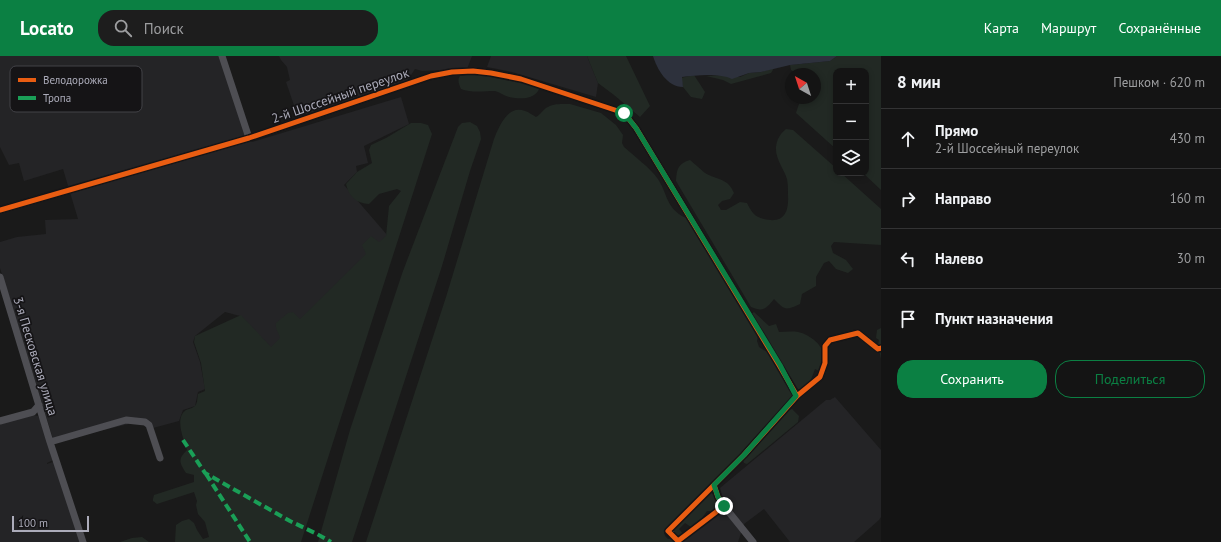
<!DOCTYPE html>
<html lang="ru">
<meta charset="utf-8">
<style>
:root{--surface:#141414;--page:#1d1d1d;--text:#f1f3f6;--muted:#9d9ea0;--line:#333334;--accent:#0b8043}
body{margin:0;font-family:"PT Sans",sans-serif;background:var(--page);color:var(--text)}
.controls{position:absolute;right:12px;top:12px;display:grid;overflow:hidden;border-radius:8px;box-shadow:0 2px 6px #0003}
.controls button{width:36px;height:36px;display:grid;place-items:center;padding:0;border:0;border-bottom:1px solid var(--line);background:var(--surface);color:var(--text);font:20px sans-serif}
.compass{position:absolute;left:785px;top:12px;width:36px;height:36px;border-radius:50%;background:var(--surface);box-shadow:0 2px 6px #0003;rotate:321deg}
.scale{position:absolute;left:12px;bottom:10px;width:77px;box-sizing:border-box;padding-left:4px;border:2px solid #acacba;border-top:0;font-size:11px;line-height:14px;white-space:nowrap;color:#acacba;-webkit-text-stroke:3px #151416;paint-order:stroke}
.stop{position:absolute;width:12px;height:12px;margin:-9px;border:3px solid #0b8043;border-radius:50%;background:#fff}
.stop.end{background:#0b8043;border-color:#fff;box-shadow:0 1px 4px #0008}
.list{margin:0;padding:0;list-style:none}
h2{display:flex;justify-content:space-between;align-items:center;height:52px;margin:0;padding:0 16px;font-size:17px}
h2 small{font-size:13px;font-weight:400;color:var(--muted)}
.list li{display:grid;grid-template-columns:26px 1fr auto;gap:12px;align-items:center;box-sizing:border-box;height:60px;padding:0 16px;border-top:1px solid var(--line)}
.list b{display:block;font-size:15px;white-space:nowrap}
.list p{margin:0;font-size:13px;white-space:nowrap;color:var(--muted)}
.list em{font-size:13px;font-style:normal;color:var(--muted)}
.actions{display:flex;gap:8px;padding:12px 16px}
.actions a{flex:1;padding:9px 0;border:1px solid var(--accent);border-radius:16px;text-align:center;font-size:14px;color:var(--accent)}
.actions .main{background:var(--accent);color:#fff}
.icon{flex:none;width:22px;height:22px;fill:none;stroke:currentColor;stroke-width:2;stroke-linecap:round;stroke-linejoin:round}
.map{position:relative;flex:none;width:881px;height:486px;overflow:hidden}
header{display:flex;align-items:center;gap:24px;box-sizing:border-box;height:56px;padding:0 20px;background:var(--accent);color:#fff}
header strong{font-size:19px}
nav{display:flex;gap:22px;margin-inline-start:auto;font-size:14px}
.search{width:280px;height:36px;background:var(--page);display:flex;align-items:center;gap:10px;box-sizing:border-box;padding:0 14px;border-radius:16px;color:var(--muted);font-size:15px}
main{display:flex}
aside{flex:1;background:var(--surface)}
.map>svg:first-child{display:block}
</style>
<header>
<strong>Locato</strong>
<div class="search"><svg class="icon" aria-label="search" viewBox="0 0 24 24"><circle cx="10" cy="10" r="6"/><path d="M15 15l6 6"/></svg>Поиск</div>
<nav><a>Карта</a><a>Маршрут</a><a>Сохранённые</a></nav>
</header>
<main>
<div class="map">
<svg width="881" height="486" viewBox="0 0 881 486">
<rect width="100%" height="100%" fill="#1a1a1a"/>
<path fill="#242426" d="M0,0H222L249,82L252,86L401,41L409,68L364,90L368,107L356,110L357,116L344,129L388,180L272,295L240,260L225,256L195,280L193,286L200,306L205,333L198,336L195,350L183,354L179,365L153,372L137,366L54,386L0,212V186L17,181L46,178L45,164L78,163L63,113L24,125L19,107L9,109L0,91Z
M279,0H472L467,13L422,15L415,13L407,25L298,61L286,26L290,24L287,11L281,4Z
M491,0H587L598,27L596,41L512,16L487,11Z
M835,341L881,394V461L879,464L854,486H790L764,453L744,468L738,486H679L727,447L722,439L720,432L826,344H830Z
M33,359L38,360L40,363L53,404L47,407V408L56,405L83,486H0V368Z"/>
<path fill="#222924" d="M587,0H626L650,50L640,61L614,39L598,27Z
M837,0H881V134L863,117H866V15H836V93L796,57L799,48L805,42H815V18H798L791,14L790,9L830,5Z
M774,12L771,17L731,28L723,24L706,20L724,19L740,21L749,17L761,16Z
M471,18C494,20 515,24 537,31L539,33L538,35C532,44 519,43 509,41C504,40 500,36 495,35C484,35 471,37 461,33C459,28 457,24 460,20Z
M694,19L705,36L702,43L691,41L683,31L681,22Z
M570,48L601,57L616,69L623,79L622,87L624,91C634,100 645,108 654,118C669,135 663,151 686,162L754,271L758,279L757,285L759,291L767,296L791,334L793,340L743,397L664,477L665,480L668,483L673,482L677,486H366L446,241L494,83C499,71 508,48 525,55C529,56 532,59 536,61C541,58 542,55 546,52C553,47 562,48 570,48Z
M470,66L477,70L480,76L481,83L470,115L442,210L352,486H318L350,374L403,215L458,71L462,67Z
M411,67H421L428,69L432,78L301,486H175L176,469L182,465L189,463L194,467L197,474L203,483L209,481L205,466L198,458L196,449L197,445L194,436L157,448L153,445V443L154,439L194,426V419L186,417C180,407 177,404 187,394C184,384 174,362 186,354C188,353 190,353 192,352C198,349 197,344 198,338L205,335L201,307L194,286L195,280L241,259L271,291L280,282C279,277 275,273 276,267L288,257L293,256L300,263L366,198L362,189L371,180L379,186L386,180L389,150L401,135L397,133L379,138L369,148C356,147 349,141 346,128L357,116L372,107L369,94L371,89L386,82Z
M786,73L793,74L836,112V117H841L881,153V189L834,186L831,190L833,197L846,204L853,213L848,217L836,213L829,205L824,207L816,221V230L802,238L800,248C785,255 785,254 774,243C766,253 763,256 751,251L676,125C677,114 677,108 690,104C695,108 700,113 705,117C717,124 728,122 734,137L730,143L722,145L718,149L721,154H726L740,146L747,147C751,155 754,161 764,163C784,168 789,156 788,139C788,134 788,128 787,123C784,113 775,103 776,91C777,83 780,78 786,73Z
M754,256L769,270L776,268L779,276C785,276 792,275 798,276C808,278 821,287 823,297C825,304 822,310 819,315L815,313L810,326L802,333H798L751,258Z
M881,272V303L878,289L879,284L876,282L877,274Z
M792,353L799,360L798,366L747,408L744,407L743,404L787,355Z
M710,435L718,445L720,449L712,455H707L702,462L691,471L685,467L679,473L683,478L679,482L673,477V473Z
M142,481L149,486H120L132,482Z"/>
<path fill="#2d313c" d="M653,0H837L830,5L790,9L761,16L749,17L732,23C720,17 696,19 682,21L683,31C667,31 657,13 653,0Z"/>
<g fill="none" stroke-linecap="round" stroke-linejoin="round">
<path stroke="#4e4e53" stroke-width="7" d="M222,0L249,82
M0,154L249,82L431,20L452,16L473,15L491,17L521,23L624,57L636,72L779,309L797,340
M0,221L50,386L83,486
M0,365L33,356L39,349
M50,386L126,364L145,366L149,369L160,402
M714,429L718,441L724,450L678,485L668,475L744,399L797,340L820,321L825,307V290L830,284L858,277L878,293L881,292
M724,450L753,486"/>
<path stroke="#1a9f57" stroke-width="4" stroke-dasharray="8 4" stroke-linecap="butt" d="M183,384L205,417L290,465L317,478L331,486
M206,418L250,486"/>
<defs>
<path id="cycleway" d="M0,154L249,82L431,20L452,16L473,15L491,17L521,23L624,57L636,72L779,309L797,340
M714,429L718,441L724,450L678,485L668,475L744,399L797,340L820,321L825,307V290L830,284L858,277L878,293L881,292"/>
</defs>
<use href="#cycleway" stroke="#151416" stroke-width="8"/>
<use href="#cycleway" stroke="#e95d12" stroke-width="5"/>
</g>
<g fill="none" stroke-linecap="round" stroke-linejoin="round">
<path stroke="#0b8043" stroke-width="5" d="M624,57L636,72L780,309L796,340L744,399L714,429L718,441L724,450"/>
</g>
<g text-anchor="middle" stroke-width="3.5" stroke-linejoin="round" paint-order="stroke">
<g font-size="13" fill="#acacba" stroke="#151416">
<text transform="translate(340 39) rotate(-19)" y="5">2-й Шоссейный переулок</text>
<text transform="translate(36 300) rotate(73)" y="5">3-я Песковская улица</text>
</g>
</g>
<rect x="10" y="10" width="132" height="46" rx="6" fill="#151416" stroke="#424247" stroke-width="1"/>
<rect x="18" y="22" width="18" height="4" fill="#e95d12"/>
<rect x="18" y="40" width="18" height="4" fill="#1a9f57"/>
<g font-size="11" fill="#acacba">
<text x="43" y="28">Велодорожка</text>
<text x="43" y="46">Тропа</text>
</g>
</svg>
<div class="controls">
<button>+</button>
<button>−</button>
<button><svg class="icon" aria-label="layers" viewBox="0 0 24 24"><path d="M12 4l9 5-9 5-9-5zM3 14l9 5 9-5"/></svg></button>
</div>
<svg class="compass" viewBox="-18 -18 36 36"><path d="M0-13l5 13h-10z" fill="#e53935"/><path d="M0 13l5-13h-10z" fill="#9d9ea0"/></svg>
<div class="scale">100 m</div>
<div class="stop" style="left:624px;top:57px"></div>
<div class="stop end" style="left:724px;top:450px"></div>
</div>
<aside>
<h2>8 мин<small>Пешком · 620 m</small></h2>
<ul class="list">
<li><svg class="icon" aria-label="ahead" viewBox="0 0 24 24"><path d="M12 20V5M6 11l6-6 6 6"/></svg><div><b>Прямо</b><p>2-й Шоссейный переулок</p></div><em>430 m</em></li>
<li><svg class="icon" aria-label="right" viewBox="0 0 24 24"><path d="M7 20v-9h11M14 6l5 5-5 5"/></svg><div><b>Направо</b></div><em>160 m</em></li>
<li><svg class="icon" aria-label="left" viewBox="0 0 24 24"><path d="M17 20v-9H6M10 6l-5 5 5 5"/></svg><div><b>Налево</b></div><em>30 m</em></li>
<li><svg class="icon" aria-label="arrive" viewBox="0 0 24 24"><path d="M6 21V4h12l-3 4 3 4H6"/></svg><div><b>Пункт назначения</b></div></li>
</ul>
<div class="actions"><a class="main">Сохранить</a><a>Поделиться</a></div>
</aside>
</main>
